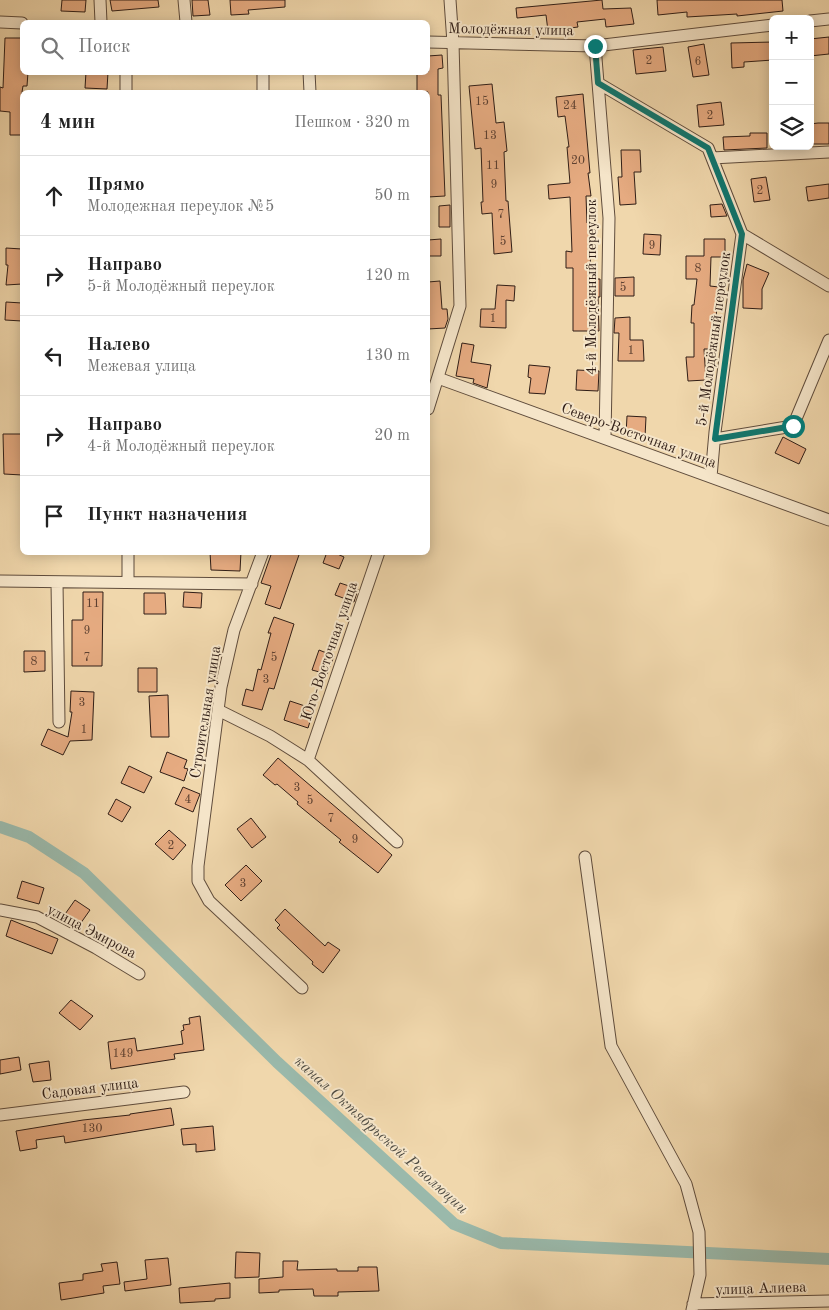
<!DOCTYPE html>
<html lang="ru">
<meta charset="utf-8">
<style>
:root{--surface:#fff;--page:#f2f2f2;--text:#222;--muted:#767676;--line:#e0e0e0}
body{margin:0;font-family:"Old Standard TT",serif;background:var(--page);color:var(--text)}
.controls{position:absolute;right:15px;top:15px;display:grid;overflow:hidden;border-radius:8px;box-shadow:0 2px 12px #0003}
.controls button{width:45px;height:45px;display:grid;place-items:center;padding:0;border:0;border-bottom:1px solid var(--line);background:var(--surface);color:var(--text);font:25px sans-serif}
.stop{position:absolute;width:15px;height:15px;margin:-11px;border:4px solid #0f766e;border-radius:50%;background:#fff}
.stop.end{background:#0f766e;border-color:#fff;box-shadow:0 1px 5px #0008}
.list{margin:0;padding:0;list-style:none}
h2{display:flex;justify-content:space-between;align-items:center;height:65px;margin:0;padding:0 20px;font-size:21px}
h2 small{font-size:16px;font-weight:400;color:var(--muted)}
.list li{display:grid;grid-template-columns:32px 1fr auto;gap:15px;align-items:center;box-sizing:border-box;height:80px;padding:0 20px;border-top:1px solid var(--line)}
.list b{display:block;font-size:19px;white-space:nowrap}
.list p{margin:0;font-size:16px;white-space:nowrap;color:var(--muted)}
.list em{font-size:16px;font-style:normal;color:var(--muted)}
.icon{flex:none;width:28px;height:28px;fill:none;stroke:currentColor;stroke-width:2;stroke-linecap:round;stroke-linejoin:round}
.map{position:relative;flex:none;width:829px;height:1310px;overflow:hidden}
.search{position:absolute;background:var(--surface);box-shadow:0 2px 12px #0003;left:20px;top:20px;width:410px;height:55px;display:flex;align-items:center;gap:12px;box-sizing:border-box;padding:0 18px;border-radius:8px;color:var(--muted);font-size:19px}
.panel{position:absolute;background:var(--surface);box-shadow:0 2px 12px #0003;left:20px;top:90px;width:410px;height:465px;border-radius:8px}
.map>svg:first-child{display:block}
</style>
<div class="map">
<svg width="829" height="1310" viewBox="0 0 829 1310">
<rect width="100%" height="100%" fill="#f0d7ac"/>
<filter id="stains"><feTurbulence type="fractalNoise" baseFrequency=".004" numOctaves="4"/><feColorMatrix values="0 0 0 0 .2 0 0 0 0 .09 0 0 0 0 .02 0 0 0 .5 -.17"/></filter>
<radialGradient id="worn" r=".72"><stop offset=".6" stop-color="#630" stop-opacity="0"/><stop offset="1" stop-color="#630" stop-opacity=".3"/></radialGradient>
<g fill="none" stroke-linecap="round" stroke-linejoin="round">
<path stroke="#9ab9ab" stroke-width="12" d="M0,827L29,837L84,873L277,1062L454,1224L501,1243L829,1259"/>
</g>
<path fill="#e6ab81" stroke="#2f1d16" d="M62,0H86L85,12L61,11Z
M110,0H158L159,7L112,11Z
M192,0H208L210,15L193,16Z
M230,0H285V7L248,10L249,14L231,15Z
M602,0L603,9L631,8L634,24L606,27L605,19L577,22L578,27L548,31L546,15L517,18L516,8Z
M657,0H782L783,11L737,16V14L687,17V12L658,15Z
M829,37V54L810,56V39Z
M5,38H22V72H28L27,86H23L22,92V135H10V112L0,111V87L3,88Z
M773,42V60L744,62V67L732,68L731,43Z
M704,44L709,75L693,77L688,47Z
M663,47L666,71L636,74L633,50Z
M442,55L443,68L438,69V95H441L445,196L428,197V92H417V72H428V56Z
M86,72H108L107,89L85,88Z
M492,84L496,123L504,122L507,151L504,152L506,201H508L512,252L494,254L492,213L482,214L481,202H483L481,148L475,149L469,86Z
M583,94L590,173H588L591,196H586L587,223H591L590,279H600V297H598L599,331H573V268H566V251L572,252L570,197L549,199L548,185L570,183L567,147H569L565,116L558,117L556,97Z
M721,102L724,125L699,127L697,105Z
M818,123H829V144H810V124Z
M750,133H767V148L724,150L723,137L750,136Z
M621,150H640L641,172H634L636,204L620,205L618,177H622Z
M766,177L770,200L754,202L751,179Z
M829,184V198L808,201L806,187Z
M722,204L727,216L711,217L710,205Z
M450,205V227H439V206Z
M644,234L661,235L660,255L643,254Z
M441,239V256H428V240Z
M704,239H725V257H711L710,286L719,287L718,299H717L716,324H714L713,349H704L706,380L688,381L686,357H694V323H691L692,305H694L697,279H686V256H704Z
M6,248L22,249V284L6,285L8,265H6Z
M747,264L769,273L762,289V309L743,308V280Z
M634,277V296H615V278Z
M440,281L442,309H447L448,319L445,328L428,329V282Z
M497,285L515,286L514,301L506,300V328L480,327L481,309H495Z
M6,302L22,303V321L5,320Z
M630,317V340H643L644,361H618L619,333H614L615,318Z
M462,343L474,345L471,362L491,365L487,388L473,383L474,379L456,376Z
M529,365L550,367L545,394L529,393L531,378L528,377Z
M577,370L599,371L598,391L576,390Z
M627,416L646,417L645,437L626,435Z
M3,434H22V475L4,474Z
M783,437L806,449L799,464L775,453Z
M210,552H241L240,571L211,570Z
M272,552H300L280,609L265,604L271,586L261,583Z
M327,552H333L344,557L339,569L323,563Z
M340,583L358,589L354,602L335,595Z
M83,592H103L102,666H72V620H83Z
M184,592L202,593L201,608L183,607Z
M144,593H165L166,614H144Z
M274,617L294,624L274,689L269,688L262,710L242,705L246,689L253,691L258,669L261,670L271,633H268Z
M319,650L334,656L327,674L312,670Z
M24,651H45V671L24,672Z
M138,668H157V692H138Z
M71,691L94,692L92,740L70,741L63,755L41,745L48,729L68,737L72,712H70Z
M168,695L169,737H151L149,696Z
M290,701L314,709L308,728L284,720Z
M167,752L187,760L184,768L188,769L184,781L160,772Z
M278,758L392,855L378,873L339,842L341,840L297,804L298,802L277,784L275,785L263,775Z
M129,766L152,777L144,793L121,783Z
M183,787L200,794L193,812L175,804Z
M116,799L131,807L122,822L108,814Z
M251,818L266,837L252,848L237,829Z
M169,830L186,845L173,860L155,844Z
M246,865L262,881L241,901L225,885Z
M22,881L44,888L39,904L17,898Z
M75,900L90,910L78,927L63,917Z
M285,909L325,946L328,942L340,950L323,973L312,964L313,962L277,928L280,925L275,920Z
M11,920L58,939L52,954L6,936Z
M71,1000L93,1016L80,1030L59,1013Z
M200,1016L204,1050L174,1054L175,1059L111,1069L108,1042L135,1038L137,1051L183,1044L181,1031L184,1030L183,1025L190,1024L189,1018Z
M19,1057L21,1070L0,1074V1060Z
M49,1061L51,1080L33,1082L29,1064Z
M171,1108L174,1125L65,1143L64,1136L36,1140L37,1148L20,1151L16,1131L83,1120L130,1115V1114Z
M213,1126L215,1150L196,1152V1144L183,1145L181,1129Z
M236,1252L260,1253L259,1277L235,1278Z
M168,1258L171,1285L125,1291L124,1282L147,1279L145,1260Z
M283,1261H298L297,1270L337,1269V1271H358V1267H377L379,1291L338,1292V1296H314L313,1289L279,1290V1292L259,1293V1279L283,1277Z
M117,1262L120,1284L103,1286L104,1293L61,1300L59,1283L83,1280V1274L103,1271L101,1264Z
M230,1283V1298L215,1299V1301L180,1303L179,1288Z"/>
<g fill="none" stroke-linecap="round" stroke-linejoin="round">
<defs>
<path id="street" d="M100,0L101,22
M184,0L186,22
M810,21L829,19
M0,22L22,23
M428,42L595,46L773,25
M595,46L609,218L605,438
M126,72V92
M263,72V92
M309,72L310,92
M598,83L708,148L742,234L829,286
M712,158L829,152
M438,378L829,520
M428,409L460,306L453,43L450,0
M715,439L793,426L829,340
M711,477L715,432L742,234
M128,552V582
M263,552L234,630L221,687L198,866V881L209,901L302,988
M0,581L252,584
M57,582L59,722
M218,710L270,736L308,760L397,842
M308,760L379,552
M585,857L611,1046L686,1184L699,1232L700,1275L692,1310
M0,910L37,917L96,948L139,974
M0,1115L184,1092
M693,1304L829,1301"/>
</defs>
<use href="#street" stroke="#5f4c3c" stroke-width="13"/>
<use href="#street" stroke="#f5e5c9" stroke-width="11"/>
</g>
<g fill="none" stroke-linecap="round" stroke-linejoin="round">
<path stroke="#0f766e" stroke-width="6" d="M595,46L598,83L708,148L742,234L715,439L793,426"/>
</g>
<g text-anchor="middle" stroke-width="4" stroke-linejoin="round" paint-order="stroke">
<g font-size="12" fill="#5d4031">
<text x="649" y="64">2</text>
<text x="698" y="65">6</text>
<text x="482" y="105">15</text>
<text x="570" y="109">24</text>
<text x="710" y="119">2</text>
<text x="490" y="139">13</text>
<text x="578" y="164">20</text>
<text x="493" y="169">11</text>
<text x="494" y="188">9</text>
<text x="760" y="194">2</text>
<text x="501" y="218">7</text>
<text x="503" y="245">5</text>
<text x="652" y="249">9</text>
<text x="698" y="272">8</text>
<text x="623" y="291">5</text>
<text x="493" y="322">1</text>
<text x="631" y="354">1</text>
<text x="93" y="607">11</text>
<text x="87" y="634">9</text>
<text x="87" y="661">7</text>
<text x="274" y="661">5</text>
<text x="34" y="665">8</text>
<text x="266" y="683">3</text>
<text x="82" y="706">3</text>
<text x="84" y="733">1</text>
<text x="297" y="791">3</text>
<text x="188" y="803">4</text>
<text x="310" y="804">5</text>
<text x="331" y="822">7</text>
<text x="355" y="843">9</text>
<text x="171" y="849">2</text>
<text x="243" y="887">3</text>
<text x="123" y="1057">149</text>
<text x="92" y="1132">130</text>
</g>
<g font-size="15" fill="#2f1d16" stroke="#f5e5c9">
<text transform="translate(511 29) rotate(1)" y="5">Молодёжная улица</text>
<text transform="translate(591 287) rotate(-90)" y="5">4-й Молодёжный переулок</text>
<text transform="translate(713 339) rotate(-82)" y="5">5-й Молодёжный переулок</text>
<text transform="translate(639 435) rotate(20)" y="5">Северо-Восточная улица</text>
<text transform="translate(329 651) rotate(-71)" y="5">Юго-Восточная улица</text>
<text transform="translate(205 712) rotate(-81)" y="5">Строительная улица</text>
<text transform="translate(92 931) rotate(28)" y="5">улица Эмирова</text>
<text transform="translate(90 1088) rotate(-7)" y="5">Садовая улица</text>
<text transform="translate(761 1288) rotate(-2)" y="5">улица Алиева</text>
</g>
<g font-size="16" font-style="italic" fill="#4f4c43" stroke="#f5e5c9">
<text transform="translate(382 1134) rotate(42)" y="6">канал Октябрьской Революции</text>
</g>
</g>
<rect width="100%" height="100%" filter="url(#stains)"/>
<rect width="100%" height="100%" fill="url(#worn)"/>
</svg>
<div class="controls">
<button>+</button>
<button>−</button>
<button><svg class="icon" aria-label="layers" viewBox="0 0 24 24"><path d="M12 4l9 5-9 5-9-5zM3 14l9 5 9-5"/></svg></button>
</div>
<div class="stop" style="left:793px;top:426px"></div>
<div class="stop end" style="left:595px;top:46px"></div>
<div class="search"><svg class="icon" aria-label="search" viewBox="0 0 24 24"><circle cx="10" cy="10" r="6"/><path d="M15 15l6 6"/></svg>Поиск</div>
<section class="panel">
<h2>4 мин<small>Пешком · 320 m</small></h2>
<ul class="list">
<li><svg class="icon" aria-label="ahead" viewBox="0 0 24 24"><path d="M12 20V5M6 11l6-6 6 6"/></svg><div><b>Прямо</b><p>Молодежная переулок №5</p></div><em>50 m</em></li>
<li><svg class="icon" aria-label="right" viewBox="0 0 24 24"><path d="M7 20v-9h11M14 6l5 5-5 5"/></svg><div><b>Направо</b><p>5-й Молодёжный переулок</p></div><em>120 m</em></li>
<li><svg class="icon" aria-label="left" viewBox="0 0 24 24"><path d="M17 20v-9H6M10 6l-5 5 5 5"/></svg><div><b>Налево</b><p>Межевая улица</p></div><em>130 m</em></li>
<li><svg class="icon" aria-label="right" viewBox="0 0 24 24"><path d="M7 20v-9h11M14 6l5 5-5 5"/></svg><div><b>Направо</b><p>4-й Молодёжный переулок</p></div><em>20 m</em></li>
<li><svg class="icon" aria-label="arrive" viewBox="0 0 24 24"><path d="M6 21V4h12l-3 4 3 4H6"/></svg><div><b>Пункт назначения</b></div></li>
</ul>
</section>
</div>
